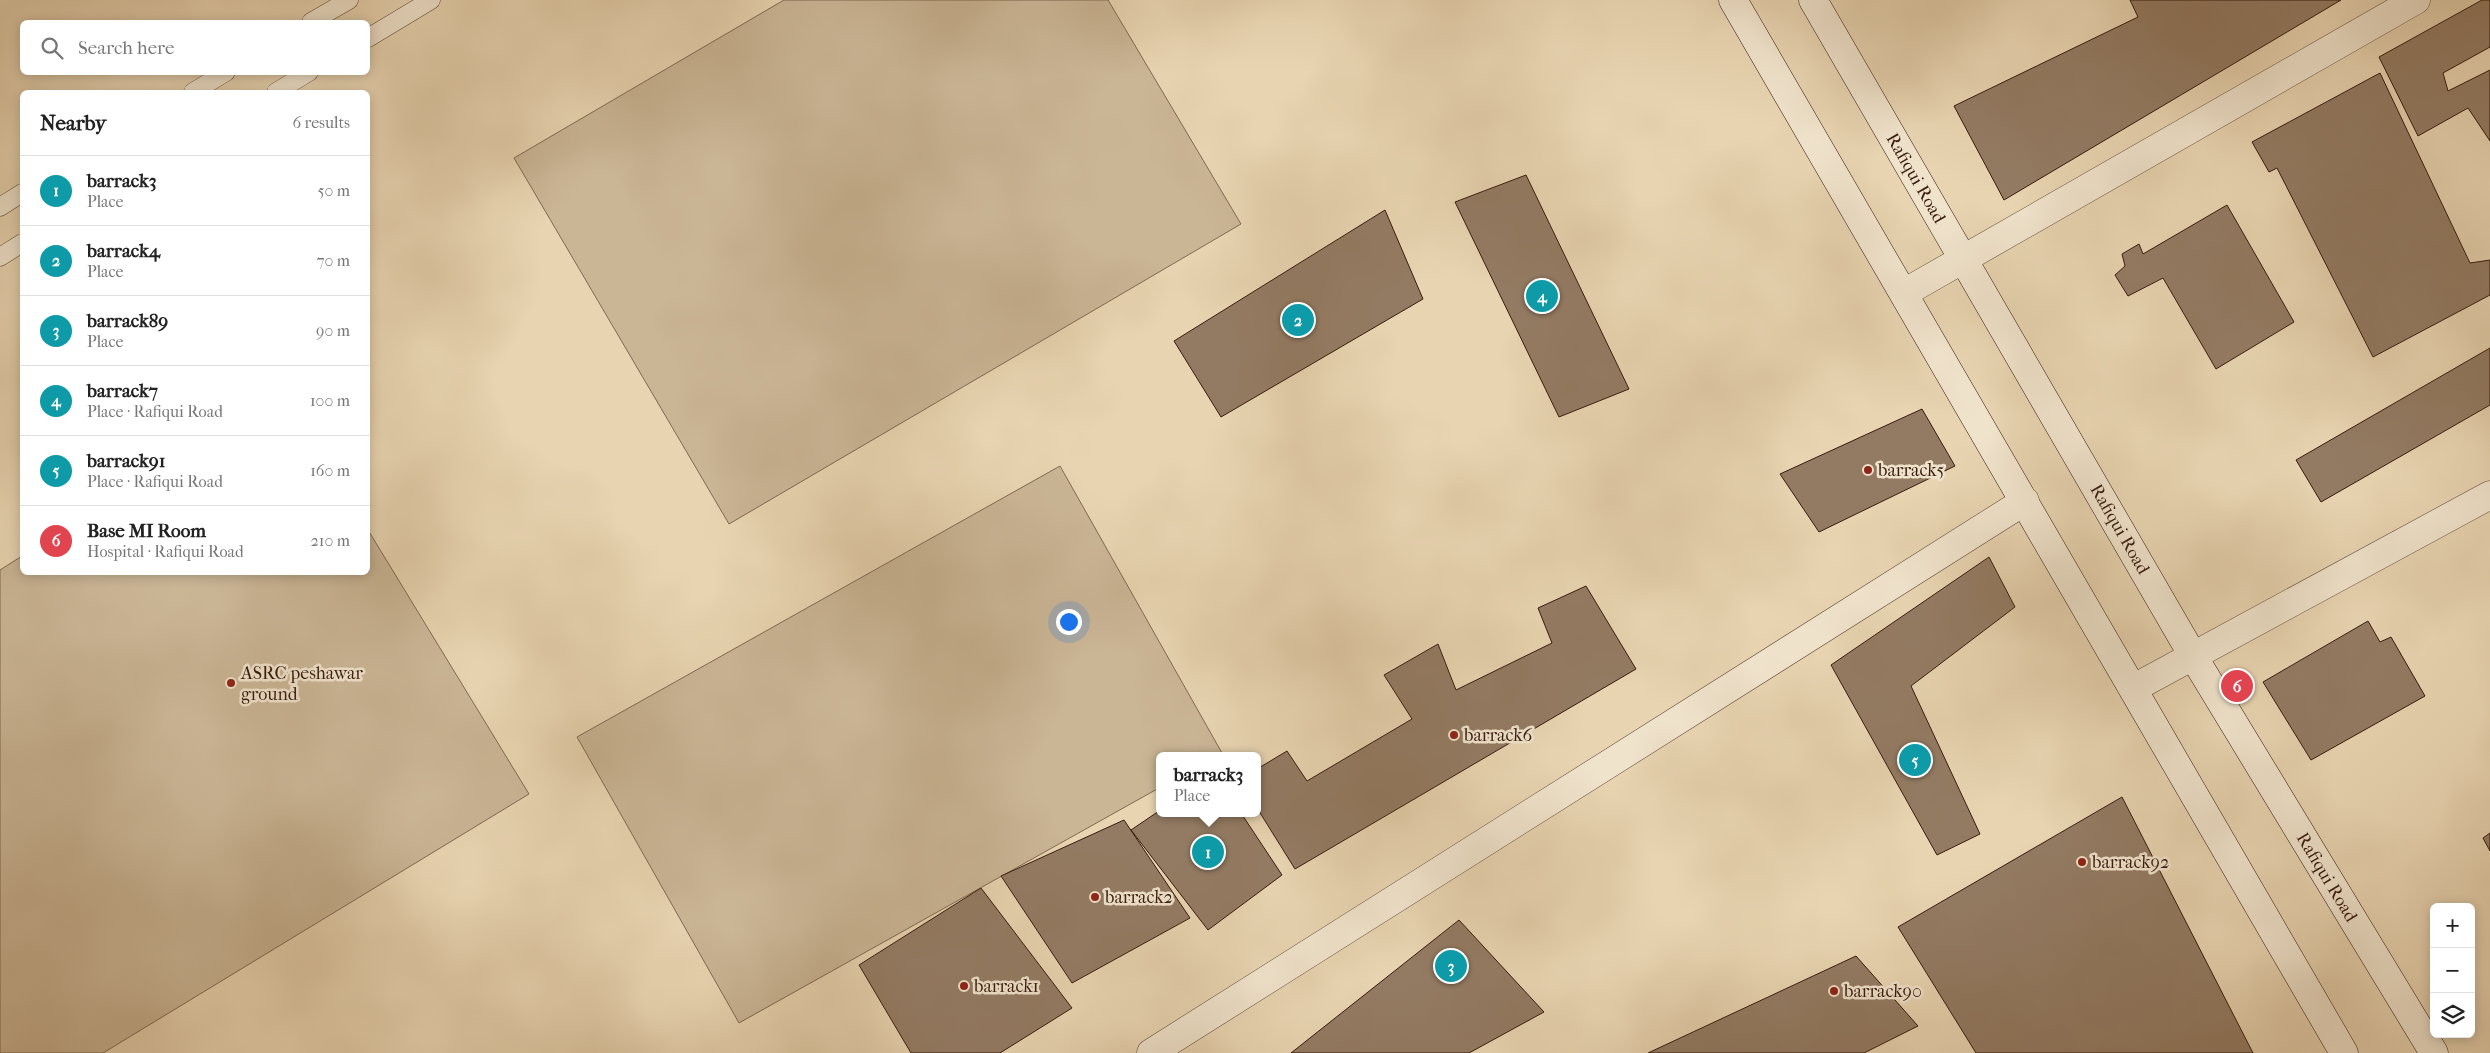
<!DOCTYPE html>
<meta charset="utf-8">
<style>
:root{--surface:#fff;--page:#f2f2f2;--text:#222;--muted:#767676;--line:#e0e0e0;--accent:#db2777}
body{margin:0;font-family:"IM FELL French Canon",serif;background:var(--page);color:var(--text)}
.controls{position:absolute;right:15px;bottom:15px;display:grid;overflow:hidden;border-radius:8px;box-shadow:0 2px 12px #0003}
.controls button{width:45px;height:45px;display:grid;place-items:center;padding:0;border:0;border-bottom:1px solid var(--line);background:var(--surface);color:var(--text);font:25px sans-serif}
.you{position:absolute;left:1068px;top:621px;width:18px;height:18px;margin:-12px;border:4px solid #fff;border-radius:50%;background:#1a73e8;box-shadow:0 0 0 8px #1a73e833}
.badge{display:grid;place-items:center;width:32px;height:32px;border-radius:50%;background:var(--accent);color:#fff;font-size:16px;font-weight:700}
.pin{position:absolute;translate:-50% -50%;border:2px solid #fff;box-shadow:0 1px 5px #0006}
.popup{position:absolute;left:1156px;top:752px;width:105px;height:65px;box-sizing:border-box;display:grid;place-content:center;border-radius:8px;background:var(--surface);filter:drop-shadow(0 1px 4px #0005);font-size:16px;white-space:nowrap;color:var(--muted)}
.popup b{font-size:19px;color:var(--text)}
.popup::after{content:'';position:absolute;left:50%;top:100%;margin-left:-10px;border:10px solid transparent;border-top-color:var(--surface)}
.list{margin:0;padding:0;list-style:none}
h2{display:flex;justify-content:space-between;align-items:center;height:65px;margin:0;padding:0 20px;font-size:21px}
h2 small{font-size:16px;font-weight:400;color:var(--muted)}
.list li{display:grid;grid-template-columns:32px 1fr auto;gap:15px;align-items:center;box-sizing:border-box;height:70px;padding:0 20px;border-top:1px solid var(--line)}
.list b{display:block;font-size:19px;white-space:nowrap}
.list p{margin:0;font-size:16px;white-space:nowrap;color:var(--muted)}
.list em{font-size:16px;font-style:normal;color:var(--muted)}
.icon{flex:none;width:28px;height:28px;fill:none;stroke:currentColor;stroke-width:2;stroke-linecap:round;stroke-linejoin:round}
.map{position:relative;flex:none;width:2490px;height:1053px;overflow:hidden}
.search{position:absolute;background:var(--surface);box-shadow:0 2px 12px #0003;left:20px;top:20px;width:350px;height:55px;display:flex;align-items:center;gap:12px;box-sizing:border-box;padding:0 18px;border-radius:8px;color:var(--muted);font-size:19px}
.panel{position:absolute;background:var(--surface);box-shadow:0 2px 12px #0003;left:20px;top:90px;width:350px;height:485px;border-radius:8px}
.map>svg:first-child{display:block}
</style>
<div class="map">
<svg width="2490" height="1053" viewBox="0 0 2490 1053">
<rect width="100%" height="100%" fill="#e8d4b1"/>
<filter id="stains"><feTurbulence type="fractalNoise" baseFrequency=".004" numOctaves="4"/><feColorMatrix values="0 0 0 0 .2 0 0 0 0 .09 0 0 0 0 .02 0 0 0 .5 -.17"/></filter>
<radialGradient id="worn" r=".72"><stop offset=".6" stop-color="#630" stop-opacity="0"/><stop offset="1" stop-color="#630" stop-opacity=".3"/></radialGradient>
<path fill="#cab595" stroke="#806852" d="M784,0H1108L1241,224L729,524L514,158Z
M1060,466L1222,753L1217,756H1159V788L739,1023L577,737Z
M368,530L529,794L103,1053H0V570L22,556V572H368Z"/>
<path fill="#937b63" stroke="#371b0f" d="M2130,0H2341L2004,200L1954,106L2138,17Z
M2482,0H2490V47L2443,73L2448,91L2490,70V141L2468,108L2418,136L2379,57Z
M2380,73L2470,263L2490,260V295L2373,357L2277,168L2269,172L2252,142Z
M1526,175L1629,389L1559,417L1455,202Z
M2227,205L2294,322L2216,369L2163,278L2128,296L2115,275L2125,266L2122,254L2139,244L2143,254Z
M1385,210L1423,299L1221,417L1174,341Z
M2490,348V405L2321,502L2296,460Z
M1922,409L1955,466L1819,532L1780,474Z
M1989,557L2015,607L1911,686L1980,834L1937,855L1831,665Z
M1586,586L1636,669L1295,869L1257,808V769L1287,751L1307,781L1412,719L1384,675L1438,644L1456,690L1552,643L1538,608Z
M2368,621L2380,642L2391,637L2425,696L2311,760L2263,682Z
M2122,797L2253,1053H1976L1898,927Z
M1159,811V813H1241L1282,875L1208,930L1131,830Z
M1124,820L1190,918L1072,983L1001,876Z
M2490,833V851L2483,838Z
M981,888L1072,1008L1000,1053H911L859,965Z
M1459,920L1544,1012L1469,1053H1291Z
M1856,956L1918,1026L1864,1053H1648Z"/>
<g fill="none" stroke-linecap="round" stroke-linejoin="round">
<defs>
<path id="lane" d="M311,22L349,0
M368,38L431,0
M193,92L226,72
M276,92L309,72
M0,207L22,193
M0,257L22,243"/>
<path id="street" d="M1904,293L2416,0
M2134,688L2490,495
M1151,1053L2025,501"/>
<path id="secondary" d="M1733,0L2344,1053
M1813,0L2193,656L2434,1053"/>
</defs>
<use href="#lane" stroke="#634938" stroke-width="19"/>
<use href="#street" stroke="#634938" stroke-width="29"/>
<use href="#secondary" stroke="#371b0f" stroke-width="29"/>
<use href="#lane" stroke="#f0e3cc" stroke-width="18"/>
<use href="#street" stroke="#f0e3cc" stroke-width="28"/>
<use href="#secondary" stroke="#f0e3cc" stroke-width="28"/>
</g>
<g fill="#8f2418" stroke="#f0e3cc" stroke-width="2">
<circle cx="1868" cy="470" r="5"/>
<circle cx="231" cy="683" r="5"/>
<circle cx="1454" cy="735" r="5"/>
<circle cx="2082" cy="862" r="5"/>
<circle cx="1095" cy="897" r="5"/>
<circle cx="964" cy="986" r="5"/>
<circle cx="1834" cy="991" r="5"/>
</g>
<g text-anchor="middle" stroke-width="5" stroke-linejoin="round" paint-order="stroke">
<g font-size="18" fill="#371b0f" stroke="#f0e3cc">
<text transform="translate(1916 178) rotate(60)" y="6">Rafiqui Road</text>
<text transform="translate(2120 529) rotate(60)" y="6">Rafiqui Road</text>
<text transform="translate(2327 877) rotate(59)" y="6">Rafiqui Road</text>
</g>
<g font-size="18" fill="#371b0f" stroke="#f0e3cc" text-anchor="start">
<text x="1878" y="476">barrack5</text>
<text x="241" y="679">ASRC peshawar<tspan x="241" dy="21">ground</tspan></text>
<text x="1464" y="741">barrack6</text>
<text x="2092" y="868">barrack92</text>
<text x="1105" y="903">barrack2</text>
<text x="974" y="992">barrack1</text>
<text x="1844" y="997">barrack90</text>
</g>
</g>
<rect width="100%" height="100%" filter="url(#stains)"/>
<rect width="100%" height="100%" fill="url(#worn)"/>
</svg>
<div class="controls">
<button>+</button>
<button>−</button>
<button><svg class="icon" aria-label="layers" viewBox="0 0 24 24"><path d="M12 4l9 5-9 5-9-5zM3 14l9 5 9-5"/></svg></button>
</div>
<div class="you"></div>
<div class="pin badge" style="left:1208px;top:852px;background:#0f9aa8">1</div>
<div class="popup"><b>barrack3</b>Place</div>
<div class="pin badge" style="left:1298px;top:320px;background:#0f9aa8">2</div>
<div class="pin badge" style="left:1451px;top:966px;background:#0f9aa8">3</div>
<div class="pin badge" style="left:1542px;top:296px;background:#0f9aa8">4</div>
<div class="pin badge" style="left:1915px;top:760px;background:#0f9aa8">5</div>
<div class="pin badge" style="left:2237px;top:686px;background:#e0444e">6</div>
<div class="search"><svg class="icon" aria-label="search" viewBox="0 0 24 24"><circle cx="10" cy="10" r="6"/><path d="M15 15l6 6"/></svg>Search here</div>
<section class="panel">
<h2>Nearby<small>6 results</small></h2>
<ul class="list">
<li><span class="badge" style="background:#0f9aa8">1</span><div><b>barrack3</b><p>Place</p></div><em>50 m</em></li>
<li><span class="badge" style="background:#0f9aa8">2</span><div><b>barrack4</b><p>Place</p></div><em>70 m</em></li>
<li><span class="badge" style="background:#0f9aa8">3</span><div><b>barrack89</b><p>Place</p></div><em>90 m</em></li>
<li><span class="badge" style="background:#0f9aa8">4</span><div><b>barrack7</b><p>Place · Rafiqui Road</p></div><em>100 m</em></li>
<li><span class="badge" style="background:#0f9aa8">5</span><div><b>barrack91</b><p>Place · Rafiqui Road</p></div><em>160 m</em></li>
<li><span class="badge" style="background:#e0444e">6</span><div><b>Base MI Room</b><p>Hospital · Rafiqui Road</p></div><em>210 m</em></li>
</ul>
</section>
</div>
